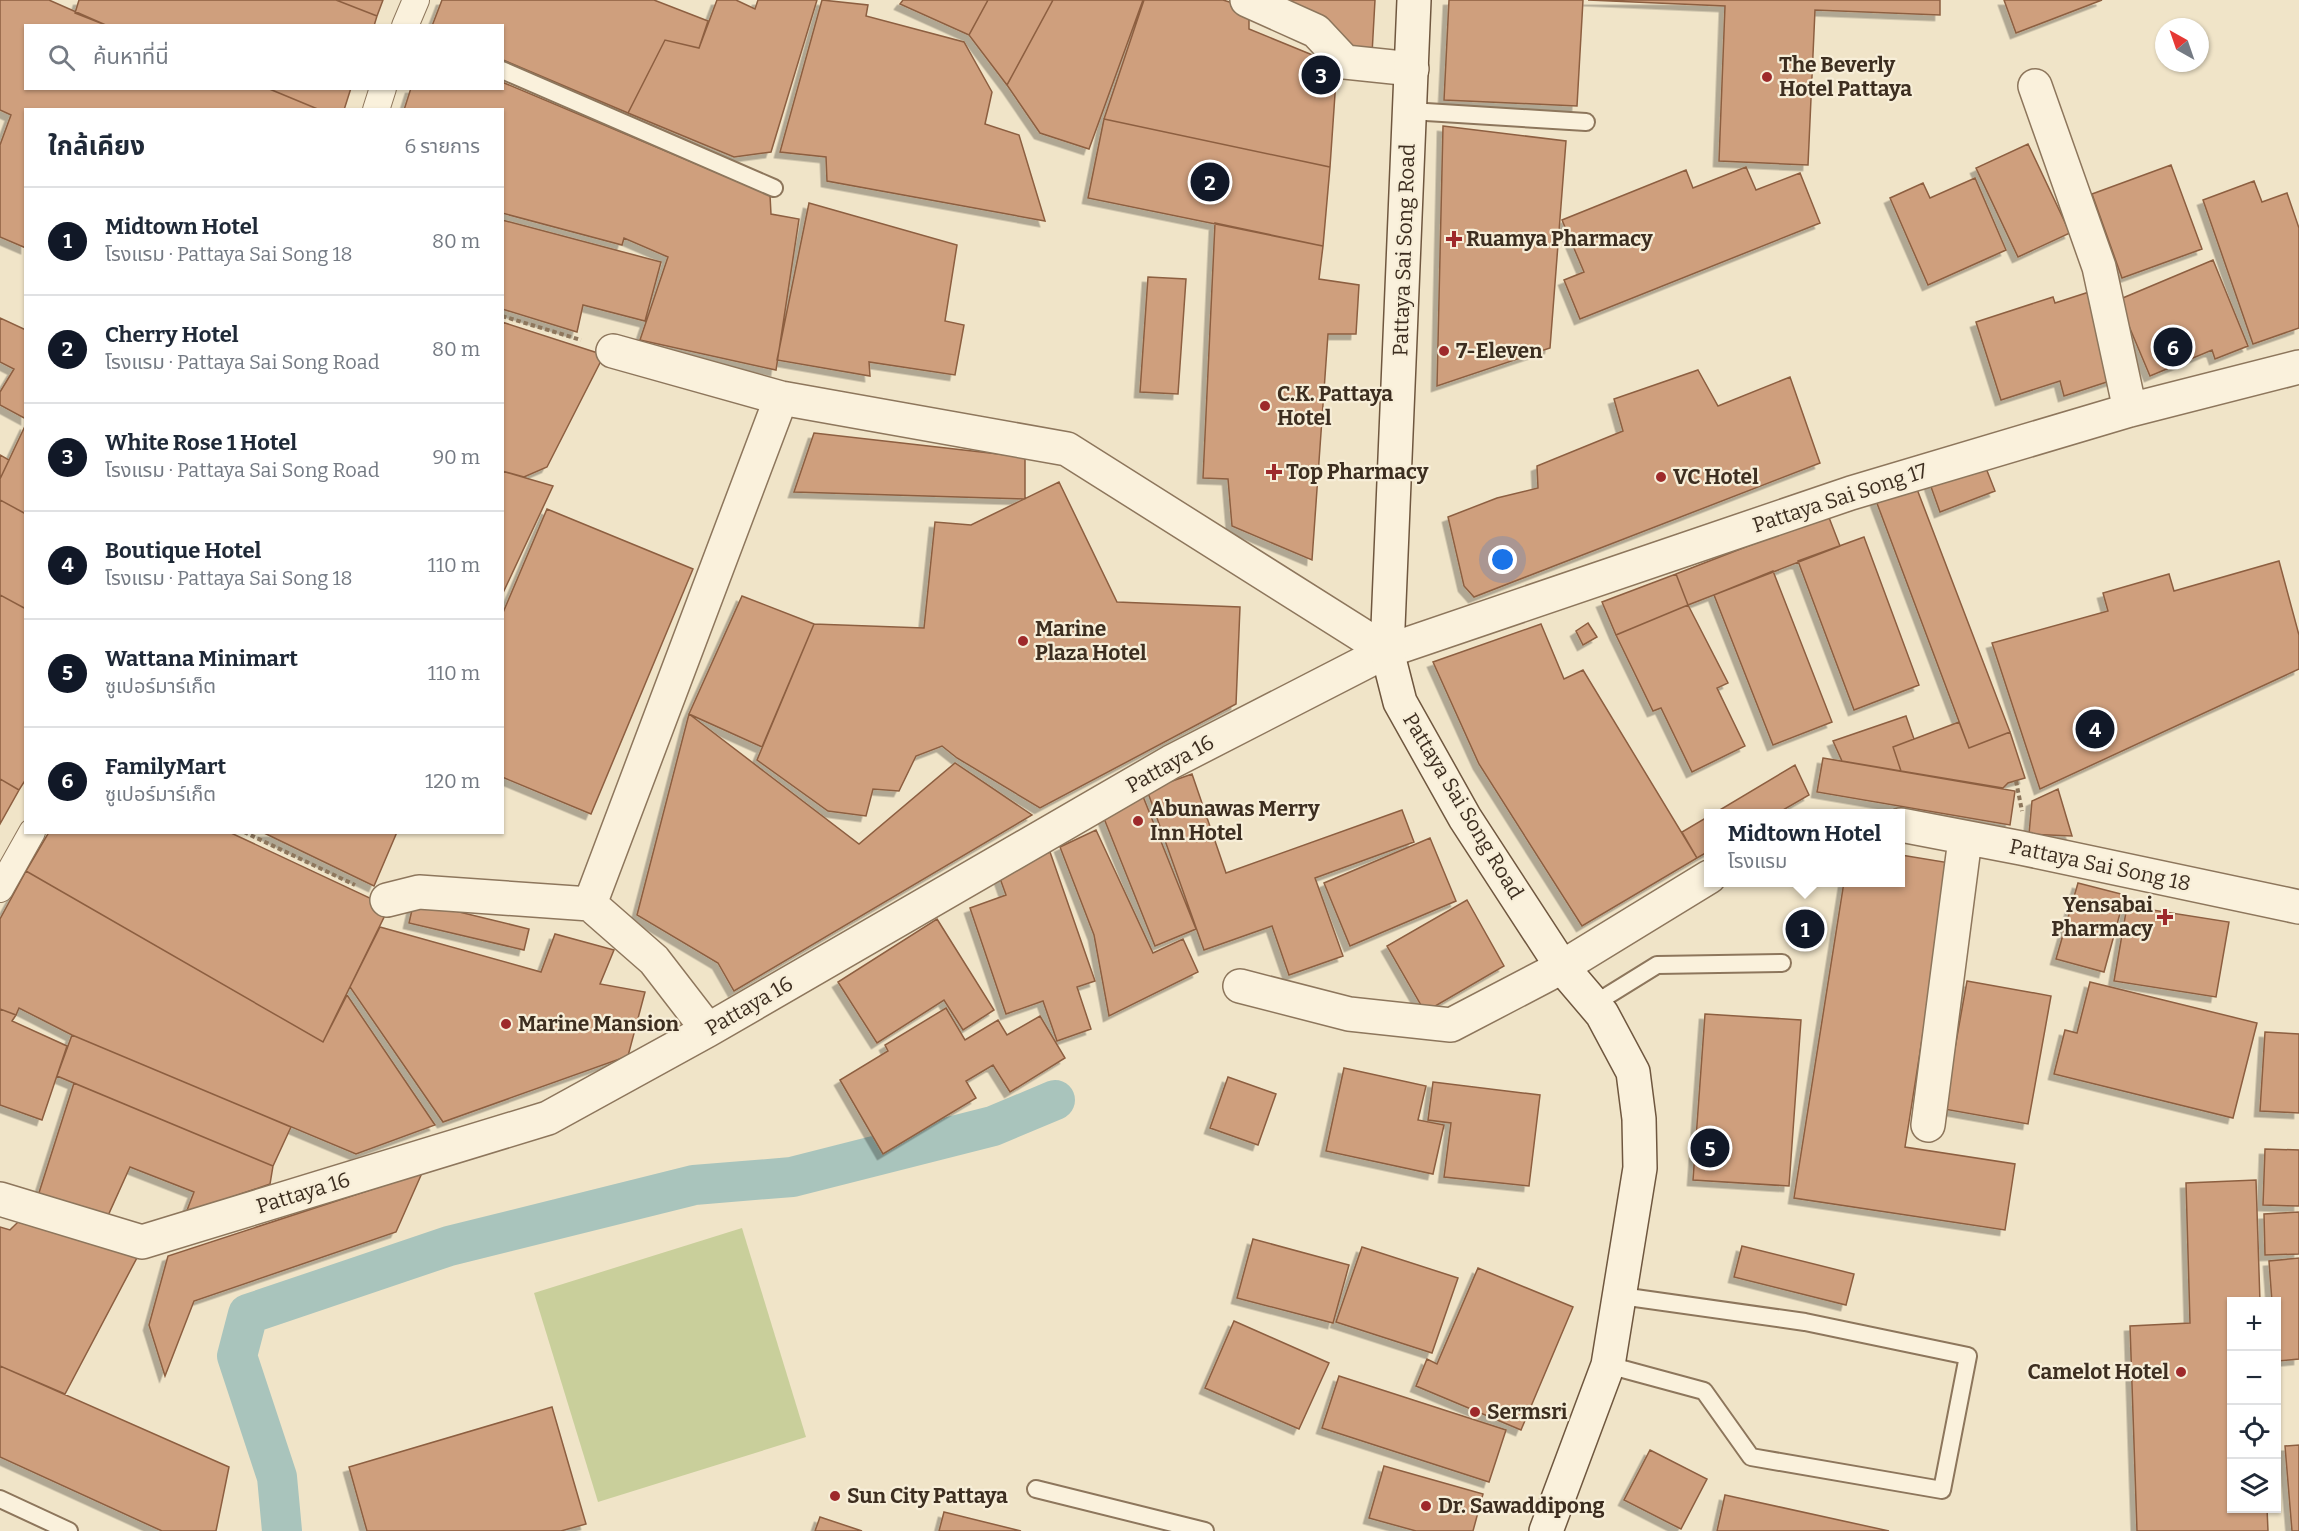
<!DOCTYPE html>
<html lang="th">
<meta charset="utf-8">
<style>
:root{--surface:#fff;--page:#f6f6f7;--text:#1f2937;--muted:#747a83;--line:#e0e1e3;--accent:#111827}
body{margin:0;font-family:Bitter,"Noto Sans Thai",serif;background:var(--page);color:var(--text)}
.controls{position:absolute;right:18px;bottom:18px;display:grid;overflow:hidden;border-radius:0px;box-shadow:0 2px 4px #0004}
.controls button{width:54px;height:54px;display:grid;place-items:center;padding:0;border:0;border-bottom:2px solid var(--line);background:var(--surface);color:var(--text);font:30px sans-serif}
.compass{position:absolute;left:2155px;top:18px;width:54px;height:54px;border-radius:50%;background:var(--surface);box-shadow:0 2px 4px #0004;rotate:320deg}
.you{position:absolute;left:1503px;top:560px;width:21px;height:21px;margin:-15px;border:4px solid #fff;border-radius:50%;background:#1a73e8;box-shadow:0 0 0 9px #1a73e833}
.badge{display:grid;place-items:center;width:39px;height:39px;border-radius:50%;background:var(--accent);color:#fff;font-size:20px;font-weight:700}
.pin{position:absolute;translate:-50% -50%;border:3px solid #fff;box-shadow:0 2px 6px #0006}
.popup{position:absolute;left:1704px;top:809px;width:201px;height:78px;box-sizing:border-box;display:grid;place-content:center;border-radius:0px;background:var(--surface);filter:drop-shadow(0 2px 4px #0005);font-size:20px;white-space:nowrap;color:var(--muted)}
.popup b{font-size:22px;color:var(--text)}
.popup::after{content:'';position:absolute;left:50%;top:100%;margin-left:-12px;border:12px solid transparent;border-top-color:var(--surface)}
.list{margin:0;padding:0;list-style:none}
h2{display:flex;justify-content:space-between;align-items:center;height:78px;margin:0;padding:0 24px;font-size:26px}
h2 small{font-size:20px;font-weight:400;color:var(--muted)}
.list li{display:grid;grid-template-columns:39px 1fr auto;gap:18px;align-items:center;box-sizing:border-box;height:108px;padding:0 24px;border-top:2px solid var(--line)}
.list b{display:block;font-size:22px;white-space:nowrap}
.list p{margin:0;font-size:20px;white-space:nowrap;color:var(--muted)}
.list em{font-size:20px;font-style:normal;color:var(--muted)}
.icon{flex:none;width:33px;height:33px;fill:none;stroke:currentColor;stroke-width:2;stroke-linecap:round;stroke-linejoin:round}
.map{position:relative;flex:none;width:2299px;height:1531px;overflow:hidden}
.search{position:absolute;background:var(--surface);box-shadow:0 2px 4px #0004;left:24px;top:24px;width:480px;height:66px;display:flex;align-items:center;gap:15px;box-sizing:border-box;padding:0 21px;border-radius:0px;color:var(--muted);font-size:22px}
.panel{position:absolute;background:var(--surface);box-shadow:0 2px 4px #0004;left:24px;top:108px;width:480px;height:726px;border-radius:0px}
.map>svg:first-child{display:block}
</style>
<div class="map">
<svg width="2299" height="1531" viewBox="0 0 2299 1531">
<defs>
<filter id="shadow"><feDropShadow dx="-5.5" dy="5.5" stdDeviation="0" flood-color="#0004"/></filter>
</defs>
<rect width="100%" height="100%" fill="#f0e4c8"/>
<path fill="#c9cf9b" d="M742,1228L806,1437L598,1502L534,1293Z"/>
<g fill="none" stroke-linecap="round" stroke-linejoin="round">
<path stroke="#a9c4bc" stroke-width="40" d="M282,1531L277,1477L237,1356L248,1314L449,1246L694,1185L792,1177L993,1126L1055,1100"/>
</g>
<path fill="#cf9f7d" stroke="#8d5f41" stroke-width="1.5" filter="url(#shadow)" d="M0,0H49L108,26H26V88H267L320,110H26V248L0,237V145L11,115L0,110Z
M79,0H336L377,16L374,26H108L75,13Z
M336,0H383L377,16Z
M442,0H654L708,21L699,48L665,40L628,113L503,60L502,26H432Z
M717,0H736L755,9L758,0H817L771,152L734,157L628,113L665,40L699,48Z
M822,0L868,5L866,16L964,42L992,92L985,124L1019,135L1045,221L827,181L826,157L780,152Z
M903,0H988L969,35L900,4Z
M988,0H1053L1007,85L969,35Z
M1053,0H1143L1089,149L1040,133L1007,85Z
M1144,0H1223L1249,8V29L1337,65L1330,167L1104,119Z
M1270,0H1375L1372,54L1328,38Z
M1449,0H1583L1577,106L1444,100Z
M1588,0H1940V15L1815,10L1808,165L1719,161L1725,6Z
M2004,0H2102L2016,33Z
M502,82L770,195L771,214L799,219L776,370L640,340L668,257L624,238L622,245L502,213V110H404L411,88H502Z
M267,88H351L344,110H320Z
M1104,119L1330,167L1323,246L1088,198Z
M1443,126L1566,141L1550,348L1437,386Z
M2028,144L2070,233L2018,257L1976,168Z
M2171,165L2202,249L2122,278L2092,194Z
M1746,167L1756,190L1800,173L1820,223L1580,319L1564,280L1584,272L1562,220L1686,170L1693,188Z
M1975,178L2006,250L1928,285L1890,198L1923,183L1930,198Z
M2254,181L2262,202L2287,193L2299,228V328L2253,344L2203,200Z
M809,203L957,245L945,321L964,325L955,375L869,362L870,376L777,360Z
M502,220L661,262L645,321L583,305L577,332L502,309Z
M1215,223L1323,246L1319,279L1359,285L1356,334H1328L1312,560L1232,526L1228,479L1203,478Z
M2213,260L2248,346L2215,359L2212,350L2150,376L2118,300Z
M1148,277L1186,279L1178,394L1140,392Z
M2089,292L2116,379L2064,396L2060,381L2001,400L1976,322L2053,297L2055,303Z
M0,318L26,330V419L0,405V392L14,369L0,362Z
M502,322L604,355L547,467L524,477L502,471Z
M1698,370L1718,406L1790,377L1820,463L1474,597L1464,586L1448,517L1497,498L1538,488L1537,466L1623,431L1614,399Z
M26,424V514L0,500V479Z
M814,433L1025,457V499L794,492Z
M0,455L9,460L0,479Z
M1984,463L1995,491L1940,512L1930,484Z
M502,471L553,486L502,595Z
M1059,482L1117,602L1240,607L1236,704L1040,808L957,758L942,746L916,756L899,791L873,789L866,816L828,811L757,760L814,624L924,628L935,522L971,525Z
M1915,484L2010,732L1969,748L1875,498Z
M0,500L26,514V609L0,595Z
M547,509L693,569L591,814L502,777V615Z
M1828,515L1840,546L1688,605L1676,574Z
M1864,537L1919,685L1854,710L1798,561Z
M2279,561L2299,635V669L2040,789L1992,643L2108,611L2103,593L2169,574L2174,591Z
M1773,571L1832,722L1773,745L1714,595Z
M1676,574L1688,605L1616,635L1602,602Z
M0,595L26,609V779L19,790L0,779Z
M742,596L814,624L762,747L689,714Z
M1688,605L1728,683L1717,688L1745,746L1692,772L1661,708L1653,711L1616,635Z
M1588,623L1597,637L1583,645L1576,631Z
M1541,624L1564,679L1583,670L1697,858L1582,926L1479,764L1433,662Z
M689,714L859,844L955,763L1032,815L734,991L718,963L637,915Z
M1906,716L1914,739L1893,747L1901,771L1842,761L1833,741Z
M1959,722L1969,748L2010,732L2025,778L2008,783L2003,788L1901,771L1893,747Z
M1823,758L2015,791L2010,825L1817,792Z
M1795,765L1809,795L1776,814H1713Z
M1192,774L1226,873L1402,810L1414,842L1315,878L1343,956L1289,975L1272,926L1204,950L1147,790Z
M0,779L19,790L0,824Z
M2058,789L2072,836L2029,834L2032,801Z
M1142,794L1196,929L1155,946L1101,811Z
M1709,816V851L1697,858L1682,832Z
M1096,830L1153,953L1183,939L1198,972L1109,1016L1094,935L1060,847Z
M49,832H229L389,907L323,1042L26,871Z
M262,832H397L374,886Z
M1430,838L1456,901L1350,946L1324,883Z
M1050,852L1095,981L1077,987L1091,1029L1057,1041L1043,1001L1006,1014L970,908L1006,895L997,870Z
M1901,855L1950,863L1905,1147L2015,1164L2005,1230L1794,1198L1844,882H1901Z
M26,871L323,1042L347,995L435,1125L356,1154L72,1035L19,1008L16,1015L0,1009V919Z
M2078,883L2125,895L2104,972L2056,959Z
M1467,900L1504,966L1425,1012L1387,946Z
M414,901L529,929L524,950L409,923Z
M2127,906L2229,922L2216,997L2114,981Z
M937,919L994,1010L963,1030L944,1000L877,1043L838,982Z
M380,927L541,972L555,934L614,950L600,984L645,992L628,1056L443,1122L350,987Z
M1967,981L2051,996L2028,1124L1944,1109Z
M2090,982L2257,1023L2233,1118L2054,1074L2065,1030L2077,1033Z
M946,1008L965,1040L998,1020L1007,1035L1040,1016L1065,1058L1010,1092L993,1065L966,1081L976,1098L883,1154L840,1080L888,1051L885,1045Z
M0,1009L16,1015L12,1021L67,1046L42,1120L0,1105Z
M1705,1014L1801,1020L1789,1186L1693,1180Z
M2265,1032L2299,1034V1113L2260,1111Z
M72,1035L291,1127L273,1166L57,1076Z
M1344,1068L1426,1086L1418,1120L1444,1125L1433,1174L1326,1151Z
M1228,1077L1276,1094L1258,1145L1210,1128Z
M1433,1082L1540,1095L1529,1186L1444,1177L1451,1123L1428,1120Z
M74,1083L273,1166L270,1184L186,1213L194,1192L130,1167L106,1220L37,1199Z
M2265,1149L2299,1150V1206L2263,1205Z
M422,1173L396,1232L194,1301L165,1376L149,1325L168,1256Z
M2256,1180L2260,1302H2232V1508H2267L2268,1531H2137L2130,1326L2190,1323L2186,1183Z
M2299,1212V1254L2265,1255L2264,1214Z
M18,1222L139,1254L65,1394L0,1366V1227L10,1230Z
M1253,1239L1349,1265L1333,1323L1237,1298Z
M1742,1246L1854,1274L1846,1305L1734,1277Z
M1362,1247L1458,1278L1432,1353L1336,1322Z
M2299,1258V1359L2278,1361L2276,1302H2272L2269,1261Z
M1478,1268L1573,1307L1521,1430L1416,1386L1427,1359L1437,1364Z
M1234,1321L1329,1363L1299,1429L1205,1388Z
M0,1366L229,1467L216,1531H162L0,1457Z
M1339,1376L1506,1430L1489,1482L1322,1428Z
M552,1407L586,1524L561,1531H367L349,1467Z
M2299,1445V1531H2292L2285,1446Z
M1650,1450L1707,1479L1681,1529L1624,1500Z
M1384,1466L1483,1494L1473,1531H1416L1369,1518Z
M1725,1495L1889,1531H1717Z
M944,1512L1021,1531H939Z
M820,1517L862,1531H815Z"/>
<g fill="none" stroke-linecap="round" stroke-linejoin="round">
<defs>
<path id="service" d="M502,70L774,188
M1410,111L1586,122
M1594,1004L1657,965L1782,963
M1608,1365L1704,1391L1751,1457L1942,1490L1968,1356L1805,1322L1621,1296
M1036,1489L1205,1531
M0,1499L69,1531"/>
<path id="pedestrian" d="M405,26L416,0
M376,110L383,88
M0,889L32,832"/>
<path id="minor" d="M1247,0L1316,31L1345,62L1412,69
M2035,86L2099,267L2130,410
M613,351L781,398L1067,449L1387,651
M1901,825L2021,848L2299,907
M387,900L419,892L590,904
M1240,986L1349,1014L1451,1025L1562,967L1709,877
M708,1030L654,960L590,904L781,398
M1928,1125L1965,839
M0,1199L142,1242L548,1118L708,1030L1171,762L1387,651L1851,493L2130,410L2299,367"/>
<path id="secondary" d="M1414,0L1387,651L1400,702L1465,818L1562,967L1602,1014L1633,1072L1639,1119L1640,1168L1608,1365L1546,1531"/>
</defs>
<use href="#service" stroke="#8d765c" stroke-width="20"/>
<use href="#pedestrian" stroke="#8d765c" stroke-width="28"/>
<use href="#minor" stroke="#8d765c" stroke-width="36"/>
<use href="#secondary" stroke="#6f573f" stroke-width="36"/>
<path stroke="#8d765c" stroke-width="4" stroke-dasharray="4.5 3" stroke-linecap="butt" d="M502,316L581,340
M2016,781L2022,811
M244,832L355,885"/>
<use href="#service" stroke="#faf1dc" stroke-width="16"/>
<use href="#pedestrian" stroke="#faf1dc" stroke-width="26"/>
<use href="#minor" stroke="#faf1dc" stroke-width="33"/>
<use href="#secondary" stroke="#faf1dc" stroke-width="33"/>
</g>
<g fill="#9e2a2b" stroke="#f7eed8" stroke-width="2">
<circle cx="1767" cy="77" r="6"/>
<path d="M1451 230h6v6h6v6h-6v6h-6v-6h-6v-6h6z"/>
<circle cx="1444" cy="351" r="6"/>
<circle cx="1265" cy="406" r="6"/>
<path d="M1271 463h6v6h6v6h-6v6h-6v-6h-6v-6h6z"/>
<circle cx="1661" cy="477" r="6"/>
<circle cx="1023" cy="641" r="6"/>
<circle cx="1138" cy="821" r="6"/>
<path d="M2162 908h6v6h6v6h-6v6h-6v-6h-6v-6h6z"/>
<circle cx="506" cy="1024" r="6"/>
<circle cx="2181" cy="1372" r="6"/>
<circle cx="1475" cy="1412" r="6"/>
<circle cx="835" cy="1496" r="6"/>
<circle cx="1426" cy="1506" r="6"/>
</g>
<g text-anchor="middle" stroke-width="4.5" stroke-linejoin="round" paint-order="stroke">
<g font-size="21" font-weight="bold" fill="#3d2e20" stroke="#f7eed8" text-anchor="start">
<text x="1779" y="72">The Beverly<tspan x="1779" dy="24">Hotel Pattaya</tspan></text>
<text x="1466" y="246">Ruamya Pharmacy</text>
<text x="1456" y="358">7-Eleven</text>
<text x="1277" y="401">C.K. Pattaya<tspan x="1277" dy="24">Hotel</tspan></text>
<text x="1286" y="479">Top Pharmacy</text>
<text x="1673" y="484">VC Hotel</text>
<text x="1035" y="636">Marine<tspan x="1035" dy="24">Plaza Hotel</tspan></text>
<text x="1150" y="816">Abunawas Merry<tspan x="1150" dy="24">Inn Hotel</tspan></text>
<text x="2153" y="912" text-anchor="end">Yensabai<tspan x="2153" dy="24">Pharmacy</tspan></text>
<text x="518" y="1031">Marine Mansion</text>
<text x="2169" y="1379" text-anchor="end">Camelot Hotel</text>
<text x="1487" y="1419">Sermsri</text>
<text x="847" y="1503">Sun City Pattaya</text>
<text x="1438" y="1513">Dr. Sawaddipong</text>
</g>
<g font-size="21" fill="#3d2e20" stroke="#f7eed8">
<text transform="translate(1404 250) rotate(-88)" y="7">Pattaya Sai Song Road</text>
<text transform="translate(1840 498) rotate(-18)" y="7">Pattaya Sai Song 17</text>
<text transform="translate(1170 764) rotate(-29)" y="7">Pattaya 16</text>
<text transform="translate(1463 806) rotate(59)" y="7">Pattaya Sai Song Road</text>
<text transform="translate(2100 865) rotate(12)" y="7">Pattaya Sai Song 18</text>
<text transform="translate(749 1006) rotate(-30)" y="7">Pattaya 16</text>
<text transform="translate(303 1193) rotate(-17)" y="7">Pattaya 16</text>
</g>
</g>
</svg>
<div class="controls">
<button>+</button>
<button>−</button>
<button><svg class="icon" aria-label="locate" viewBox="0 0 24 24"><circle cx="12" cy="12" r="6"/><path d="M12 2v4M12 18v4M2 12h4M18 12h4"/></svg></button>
<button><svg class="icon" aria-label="layers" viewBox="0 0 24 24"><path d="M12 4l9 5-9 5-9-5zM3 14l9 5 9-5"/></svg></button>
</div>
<svg class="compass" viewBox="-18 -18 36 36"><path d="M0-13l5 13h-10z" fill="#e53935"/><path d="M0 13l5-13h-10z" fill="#747a83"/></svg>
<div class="you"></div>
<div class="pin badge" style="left:1805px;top:929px">1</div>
<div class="popup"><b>Midtown Hotel</b>โรงแรม</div>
<div class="pin badge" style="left:1210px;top:182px">2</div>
<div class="pin badge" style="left:1321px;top:75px">3</div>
<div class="pin badge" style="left:2095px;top:729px">4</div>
<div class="pin badge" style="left:1710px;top:1148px">5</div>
<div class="pin badge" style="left:2173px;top:347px">6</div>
<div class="search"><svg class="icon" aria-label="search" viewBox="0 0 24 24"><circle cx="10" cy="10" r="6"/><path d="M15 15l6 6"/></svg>ค้นหาที่นี่</div>
<section class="panel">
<h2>ใกล้เคียง<small>6 รายการ</small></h2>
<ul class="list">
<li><span class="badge">1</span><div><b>Midtown Hotel</b><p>โรงแรม · Pattaya Sai Song 18</p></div><em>80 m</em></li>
<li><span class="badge">2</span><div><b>Cherry Hotel</b><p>โรงแรม · Pattaya Sai Song Road</p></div><em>80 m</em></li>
<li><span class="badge">3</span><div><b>White Rose 1 Hotel</b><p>โรงแรม · Pattaya Sai Song Road</p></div><em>90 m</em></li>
<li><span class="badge">4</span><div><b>Boutique Hotel</b><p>โรงแรม · Pattaya Sai Song 18</p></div><em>110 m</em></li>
<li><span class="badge">5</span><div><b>Wattana Minimart</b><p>ซูเปอร์มาร์เก็ต</p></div><em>110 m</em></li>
<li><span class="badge">6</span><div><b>FamilyMart</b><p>ซูเปอร์มาร์เก็ต</p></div><em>120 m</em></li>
</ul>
</section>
</div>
